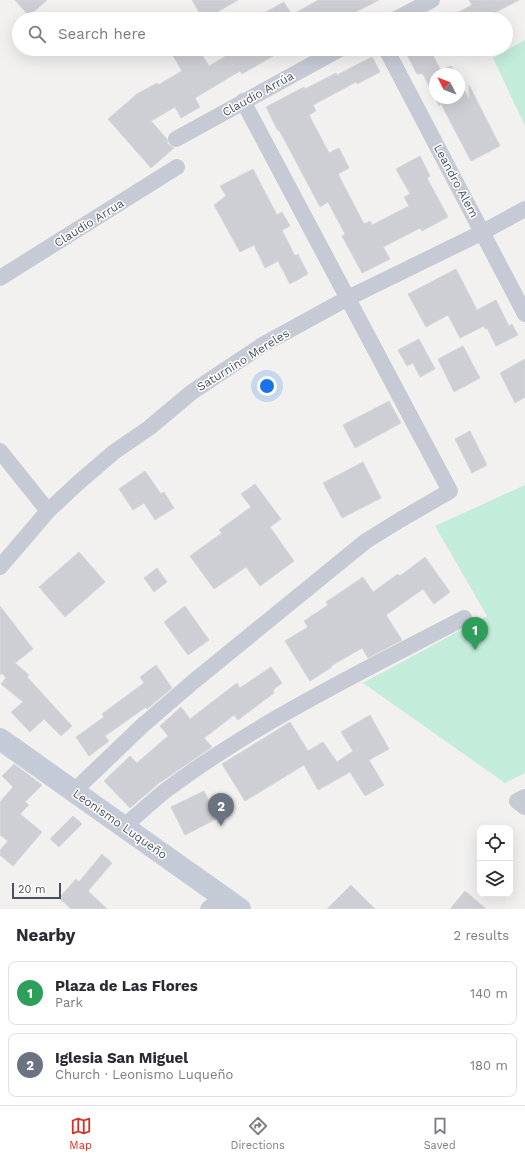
<!DOCTYPE html>
<meta charset="utf-8">
<style>
:root{--surface:#fff;--page:#f2f2f3;--text:#2b2b33;--muted:#7c7c81;--line:#e1e1e2;--accent:#d93025}
body{margin:0;font-family:"Work Sans",sans-serif;background:var(--page);color:var(--text)}
.controls{position:absolute;right:12px;bottom:12px;display:grid;overflow:hidden;border-radius:8px;box-shadow:0 4px 16px #0002}
.controls button{width:36px;height:36px;display:grid;place-items:center;padding:0;border:0;border-bottom:1px solid var(--line);background:var(--surface);color:var(--text);font:20px sans-serif}
.compass{position:absolute;left:429px;top:68px;width:36px;height:36px;border-radius:50%;background:var(--surface);box-shadow:0 4px 16px #0002;rotate:312deg}
.scale{position:absolute;left:12px;bottom:10px;width:49px;box-sizing:border-box;padding-left:4px;border:2px solid #4a505c;border-top:0;font-size:11px;line-height:14px;white-space:nowrap;color:#4a505c;-webkit-text-stroke:3px #fff;paint-order:stroke}
.you{position:absolute;left:267px;top:386px;width:14px;height:14px;margin:-10px;border:3px solid #fff;border-radius:50%;background:#1a73e8;box-shadow:0 0 0 6px #1a73e833}
.badge{display:grid;place-items:center;width:26px;height:26px;border-radius:50%;background:var(--accent);color:#fff;font-size:13px;font-weight:700}
.pin{position:absolute;translate:-50% -33px;filter:drop-shadow(0 1px 2px #0008)}
.pin::after{content:'';position:absolute;top:21px;width:14px;height:12px;background:inherit;clip-path:polygon(0 0,100% 0,50% 100%)}
.list{margin:0;padding:0;list-style:none}
h2{display:flex;justify-content:space-between;align-items:center;height:52px;margin:0;padding:0 16px;font-size:17px}
h2 small{font-size:13px;font-weight:400;color:var(--muted)}
.list li{display:grid;grid-template-columns:26px 1fr auto;gap:12px;align-items:center;box-sizing:border-box;height:64px;margin:0 8px 8px;padding:0 8px;border:1px solid var(--line);border-radius:8px}
.list b{display:block;font-size:15px;white-space:nowrap}
.list p{margin:0;font-size:13px;white-space:nowrap;color:var(--muted)}
.list em{font-size:13px;font-style:normal;color:var(--muted)}
.icon{flex:none;width:22px;height:22px;fill:none;stroke:currentColor;stroke-width:2;stroke-linecap:round;stroke-linejoin:round}
.map{position:relative;flex:none;width:525px;height:909px;overflow:hidden}
.search{position:absolute;background:var(--surface);box-shadow:0 4px 16px #0002;left:12px;right:12px;top:12px;height:44px;display:flex;align-items:center;gap:10px;box-sizing:border-box;padding:0 14px;border-radius:22px;color:var(--muted);font-size:15px}
.sheet{height:196px;background:var(--surface)}
nav{display:flex;justify-content:space-around;align-items:center;box-sizing:border-box;height:56px;border-top:1px solid var(--line);background:var(--surface);font-size:11px;color:var(--muted)}
nav a{display:grid;justify-items:center;gap:2px}
nav .on{color:var(--accent)}
.map>svg:first-child{display:block}
</style>
<div class="map">
<svg width="525" height="909" viewBox="0 0 525 909">
<rect width="100%" height="100%" fill="#f2f1f0"/>
<path fill="#c3ecda" d="M525,40V126L493,58Z
M525,485V773L505,783L363,683L487,616L435,526Z"/>
<path fill="#cecfd4" stroke="#d5d6db" d="M15,0H47L29,16Z
M192,0H238L205,19H203Z
M318,0H379L342,19H253L284,2L292,15Z
M469,0H519L483,19H446L472,5Z
M169,49H198L209,66L238,49H285L242,74L240,71L195,98L200,107L181,118L175,107L151,121L167,139L168,144L174,148L151,168L108,119L137,94L157,83L158,85L182,71Z
M404,49H430L441,71L451,66L456,74H435V98H459V81L469,99V85L500,146L471,161L441,104L439,106L423,74H417Z
M372,57L380,72L357,84L356,82L313,105L316,111L309,115L329,153L339,148L349,168L338,174L364,224L370,221L372,225L409,206L404,197L410,194L396,169L420,156L430,176L427,178L448,217L422,231L420,228L383,247L390,259L362,273L342,236L345,234L328,202L320,207L292,154L279,130L278,131L266,107L304,87L305,89L336,73L337,75Z
M253,169L277,215L282,212L290,226L282,230L295,256L298,254L308,274L290,284L278,261L265,268L254,245L240,252L214,205L226,196L220,186Z
M456,269L477,310L496,300L509,326L512,324L518,335L496,346L487,328L485,329L484,326L460,338L448,315L426,327L408,294Z
M419,339L435,369L420,377L413,363L407,366L398,350Z
M463,346L480,378L454,392L438,359Z
M525,359V397L515,403L500,373Z
M389,401L401,423L355,448L343,425Z
M470,431L487,465L472,473L455,439Z
M363,462L381,498L342,518L323,483Z
M145,471L161,494L164,492L174,508L155,520L144,503L133,510L119,489Z
M255,484L281,519L270,527L294,561L260,586L246,567L214,589L190,556L222,533L219,530L251,507L241,494Z
M79,552L105,582L65,617L39,587Z
M425,557L450,592L434,604L423,589L386,615L402,640L368,658L362,648L331,666L332,667L310,681L285,641L308,627L304,621L328,605L326,602L363,577L373,592L398,574L400,576Z
M157,568L167,582L154,592L144,578Z
M0,606L33,649L15,663L29,675L27,677L72,726L61,736L44,719L30,732L11,712L23,702L1,684L6,678L2,673L0,675Z
M185,606L209,640L188,655L164,622Z
M156,665L172,688L147,709L146,707L105,736L109,741L89,756L76,737L104,717L102,714L144,683L140,677Z
M271,667L282,683L273,690L274,693L238,720L234,715L204,738L212,747L159,783L130,808L104,781L130,756L137,763L168,736L160,726L181,707L190,719L237,683L240,688Z
M370,715L389,749L369,760L384,785L365,796L350,772L318,790L304,765L245,801L222,764L290,722L308,751L323,742L337,762L353,751L341,732Z
M14,764L42,785L25,802L29,805L20,814L42,832L13,866L0,855V850L8,841L0,835V802L13,787L2,776Z
M204,791L218,818L185,835L171,807Z
M73,816L82,824L59,847L50,839Z
M102,854L112,863L88,891L107,909H71L59,898L76,879L79,882Z
M351,885L375,909H327Z
M465,891L486,909H450Z"/>
<g fill="none" stroke-linecap="round" stroke-linejoin="round">
<path stroke="#c5cad4" stroke-width="16" d="M396,19L432,0
M386,49L525,314
M176,139L340,49
M0,278L177,167
M0,451L48,511
M0,567L48,511L78,483L114,452L149,428L192,392L264,344L348,298L483,232L525,209
M74,791L143,725L193,682L366,541L400,520L450,491L243,101
M525,797L517,801L525,807
M124,826C138,815 151,802 165,791C257,722 363,671 464,618
M208,909L222,897"/>
<path stroke="#c5cad7" stroke-width="22" d="M0,739L240,909"/>
</g>
<g text-anchor="middle" stroke-width="3" stroke-linejoin="round" paint-order="stroke">
<g font-size="12" fill="#4a505c" stroke="#fff">
<text transform="translate(258 94) rotate(-29)" y="4">Claudio Arrúa</text>
<text transform="translate(456 181) rotate(62)" y="4">Leandro Alem</text>
<text transform="translate(89 223) rotate(-32)" y="4">Claudio Arrua</text>
<text transform="translate(243 360) rotate(-32)" y="4">Saturnino Mereles</text>
<text transform="translate(120 824) rotate(35)" y="4">Leonismo Luqueño</text>
</g>
</g>
</svg>
<div class="controls">
<button><svg class="icon" aria-label="locate" viewBox="0 0 24 24"><circle cx="12" cy="12" r="6"/><path d="M12 2v4M12 18v4M2 12h4M18 12h4"/></svg></button>
<button><svg class="icon" aria-label="layers" viewBox="0 0 24 24"><path d="M12 4l9 5-9 5-9-5zM3 14l9 5 9-5"/></svg></button>
</div>
<svg class="compass" viewBox="-18 -18 36 36"><path d="M0-13l5 13h-10z" fill="#e53935"/><path d="M0 13l5-13h-10z" fill="#7c7c81"/></svg>
<div class="scale">20 m</div>
<div class="you"></div>
<div class="pin badge" style="left:475px;top:650px;background:#2e9e5b">1</div>
<div class="pin badge" style="left:221px;top:826px;background:#6b7280">2</div>
<div class="search"><svg class="icon" aria-label="search" viewBox="0 0 24 24"><circle cx="10" cy="10" r="6"/><path d="M15 15l6 6"/></svg>Search here</div>
</div>
<section class="sheet">
<h2>Nearby<small>2 results</small></h2>
<ul class="list">
<li><span class="badge" style="background:#2e9e5b">1</span><div><b>Plaza de Las Flores</b><p>Park</p></div><em>140 m</em></li>
<li><span class="badge" style="background:#6b7280">2</span><div><b>Iglesia San Miguel</b><p>Church · Leonismo Luqueño</p></div><em>180 m</em></li>
</ul>
</section>
<nav>
<a class="on"><svg class="icon" aria-label="map" viewBox="0 0 24 24"><path d="M3 6l6-2 6 2 6-2v14l-6 2-6-2-6 2zM9 4v14M15 6v14"/></svg>Map</a>
<a><svg class="icon" aria-label="directions" viewBox="0 0 24 24"><path d="M12 3l9 9-9 9-9-9zM9 14v-3h6M13 9l2 2-2 2"/></svg>Directions</a>
<a><svg class="icon" aria-label="saved" viewBox="0 0 24 24"><path d="M7 4h10v16l-5-4-5 4z"/></svg>Saved</a>
</nav>
